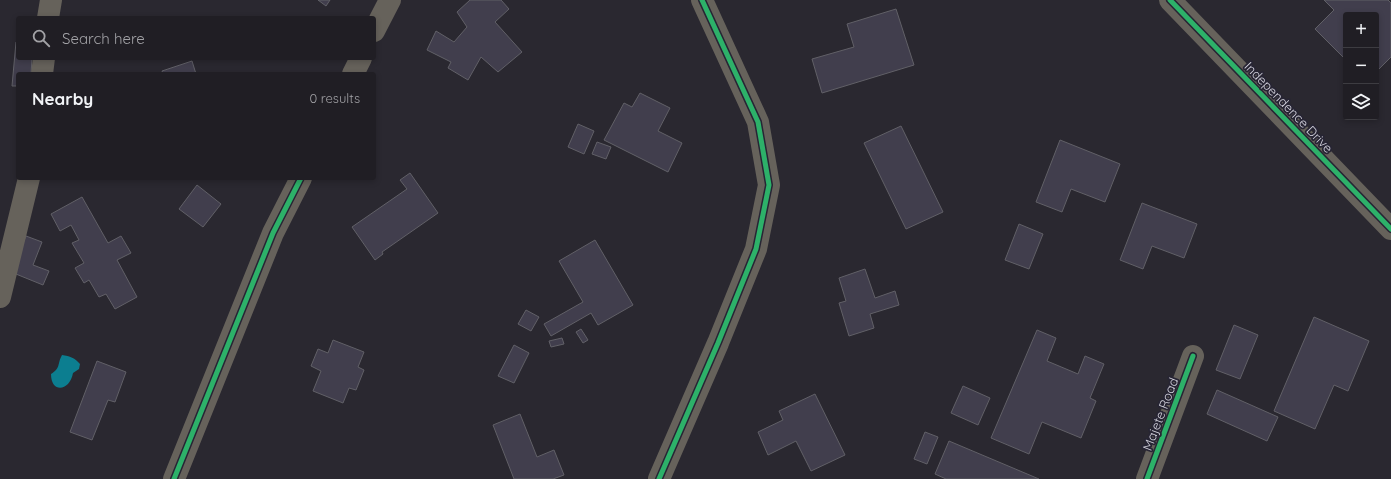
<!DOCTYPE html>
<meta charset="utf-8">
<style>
:root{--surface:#201e24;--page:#28272c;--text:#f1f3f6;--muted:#a2a2a6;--line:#3d3c41}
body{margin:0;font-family:Quicksand,sans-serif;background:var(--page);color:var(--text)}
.controls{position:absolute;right:12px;top:12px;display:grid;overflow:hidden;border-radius:4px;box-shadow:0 2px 6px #0003}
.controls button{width:36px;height:36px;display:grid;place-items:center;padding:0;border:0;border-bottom:1px solid var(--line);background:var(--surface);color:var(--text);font:20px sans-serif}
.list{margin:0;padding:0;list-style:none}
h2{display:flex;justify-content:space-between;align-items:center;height:52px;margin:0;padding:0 16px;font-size:17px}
h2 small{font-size:13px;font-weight:400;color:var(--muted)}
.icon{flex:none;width:22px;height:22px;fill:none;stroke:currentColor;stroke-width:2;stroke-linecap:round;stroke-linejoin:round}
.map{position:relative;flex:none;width:1391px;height:479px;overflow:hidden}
.search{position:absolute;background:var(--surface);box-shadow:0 2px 6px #0003;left:16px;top:16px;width:360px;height:44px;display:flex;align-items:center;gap:10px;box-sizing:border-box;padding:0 14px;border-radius:4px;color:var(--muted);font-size:15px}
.panel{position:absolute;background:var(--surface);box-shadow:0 2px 6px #0003;left:16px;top:72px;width:360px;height:108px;border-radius:4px}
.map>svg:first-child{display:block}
</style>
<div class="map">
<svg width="1391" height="479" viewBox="0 0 1391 479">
<rect width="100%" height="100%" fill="#2a2830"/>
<path fill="#0c7e90" d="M62,355C70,356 75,358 80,364L79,369L73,373C70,391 51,394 51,374C61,368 57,364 62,355Z"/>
<path fill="#413e4d" stroke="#616067" d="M318,0H330L326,6Z
M470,0H501L509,9L495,22L522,52L498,72L481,57L468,80L448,68L451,62L427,50L436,31L454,42L467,27L457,12Z
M1324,0H1388L1391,3V57L1376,72V15H1346V60L1315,29L1334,10Z
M896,9L914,65L822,93L812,59L854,47L847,24Z
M16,42L18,43V58H32L31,74H18V86H12Z
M192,61L196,74H163L162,71Z
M640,93L670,108L658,131L682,143L668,172L604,140L624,103L632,107Z
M578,124L594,131L584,154L568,147Z
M901,126L943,212L906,229L864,143Z
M1060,140L1120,164L1105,202L1071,189L1062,212L1036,202Z
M597,142L611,147L606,159L592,154Z
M410,173L438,213L382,252L383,254L375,260L352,227L407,189L400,180Z
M197,185L221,204L203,227L179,209Z
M82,197L108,243L121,236L131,253L117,260L137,297L115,309L106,294L99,297L89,280L84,283L75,268L84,263L72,243L79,240L71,225L60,231L51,214Z
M1142,203L1197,224L1184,258L1152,246L1143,269L1120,260Z
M1019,224L1043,234L1029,269L1005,260Z
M26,236L42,242L33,265L49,271L43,285L11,272Z
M595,240L633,305L598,325L591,313L551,336L544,324L583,302L559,261Z
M865,269L875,298L895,291L899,305L870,314L874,328L849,336L839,303L846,301L839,278Z
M526,310L539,317L531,331L518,324Z
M1314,317L1369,341L1348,391L1334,385L1315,429L1274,411Z
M1234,325L1258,335L1240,379L1216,370Z
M581,329L588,340L583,343L576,332Z
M1037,330L1056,338L1047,361L1078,374L1085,356L1104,364L1090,398L1096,401L1081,438L1042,422L1029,454L991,438Z
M562,338L564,344L551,347L549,341Z
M333,340L364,352L358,367L364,370L356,390L349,388L343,403L313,391L321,371L311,366L318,349L328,353Z
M514,345L529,353L514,383L498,376Z
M97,361L126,372L115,402L108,400L92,440L70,432Z
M963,386L990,398L978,425L951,413Z
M1217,390L1278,417L1267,441L1207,414Z
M815,394L845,455L811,471L796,441L768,455L758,432L783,420L779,411Z
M520,414L537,457L554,450L564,475L553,479H514L493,425Z
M925,432L938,437L927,464L914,459Z
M949,441L1039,479H946L935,474Z"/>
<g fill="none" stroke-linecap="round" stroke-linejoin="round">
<path stroke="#66625b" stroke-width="22" d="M1170,0L1391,229
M48,18L51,0
M374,31L390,0
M42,74L44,58
M353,74L361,58
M0,297L29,178
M174,479L273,233L301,178
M659,479L718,343L756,249L769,185L758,122L702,0
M1147,479L1193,356"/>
<defs>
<path id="cycleway" d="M1170,0L1391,229
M174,479L273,233L301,178
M659,479L718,343L756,249L769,185L758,122L702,0
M1147,479L1193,356"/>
</defs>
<use href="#cycleway" stroke="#272534" stroke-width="8"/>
<use href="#cycleway" stroke="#2db169" stroke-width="5"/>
</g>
<g text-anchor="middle" stroke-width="3.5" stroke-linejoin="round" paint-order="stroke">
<g font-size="13" fill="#d3d2dc" stroke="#272534">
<text transform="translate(1289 107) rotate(46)" y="5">Independence Drive</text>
<text transform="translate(1160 414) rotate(-69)" y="5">Majete Road</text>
</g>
</g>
</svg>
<div class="controls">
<button>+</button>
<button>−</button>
<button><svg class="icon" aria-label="layers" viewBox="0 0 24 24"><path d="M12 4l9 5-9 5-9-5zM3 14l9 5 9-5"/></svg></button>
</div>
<div class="search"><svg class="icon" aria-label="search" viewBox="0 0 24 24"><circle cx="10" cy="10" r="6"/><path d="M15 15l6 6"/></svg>Search here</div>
<section class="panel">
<h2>Nearby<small>0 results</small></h2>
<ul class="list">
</ul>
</section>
</div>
